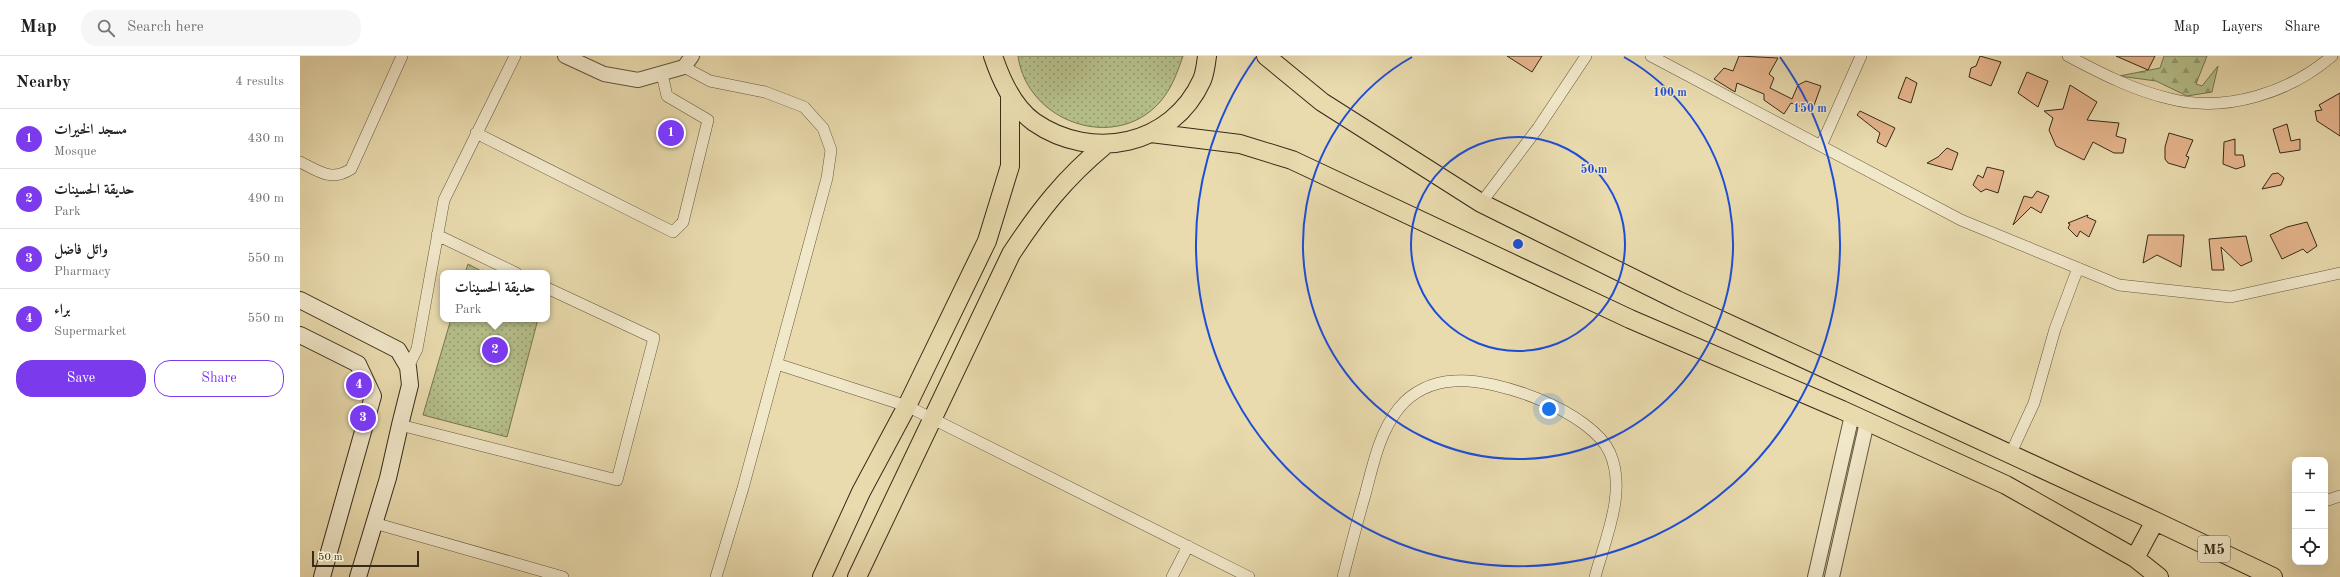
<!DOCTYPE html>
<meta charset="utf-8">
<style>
:root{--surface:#fff;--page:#f6f6f6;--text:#202124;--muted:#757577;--line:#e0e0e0;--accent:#7c3aed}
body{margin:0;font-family:"Old Standard TT",Amiri,serif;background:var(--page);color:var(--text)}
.controls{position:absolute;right:12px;bottom:12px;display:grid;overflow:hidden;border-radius:8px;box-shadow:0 4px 16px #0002}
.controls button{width:36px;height:36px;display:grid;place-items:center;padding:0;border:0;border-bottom:1px solid var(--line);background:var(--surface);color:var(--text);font:20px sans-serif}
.scale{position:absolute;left:12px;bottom:10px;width:107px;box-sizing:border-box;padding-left:4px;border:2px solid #372b1a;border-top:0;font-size:11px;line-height:14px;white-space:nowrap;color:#372b1a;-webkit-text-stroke:3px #f1e8ca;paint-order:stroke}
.you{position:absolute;left:1249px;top:353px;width:14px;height:14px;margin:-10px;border:3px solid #fff;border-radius:50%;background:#1a73e8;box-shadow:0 0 0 6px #1a73e833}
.badge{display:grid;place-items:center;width:26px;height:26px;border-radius:50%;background:var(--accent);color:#fff;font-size:13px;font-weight:700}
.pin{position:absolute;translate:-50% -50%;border:2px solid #fff;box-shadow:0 1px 4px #0006}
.popup{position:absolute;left:140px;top:214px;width:110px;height:52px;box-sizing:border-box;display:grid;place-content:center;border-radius:8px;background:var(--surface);filter:drop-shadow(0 1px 3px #0005);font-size:13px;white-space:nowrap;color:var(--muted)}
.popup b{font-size:15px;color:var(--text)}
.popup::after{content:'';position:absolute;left:50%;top:100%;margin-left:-8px;border:8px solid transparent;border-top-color:var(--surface)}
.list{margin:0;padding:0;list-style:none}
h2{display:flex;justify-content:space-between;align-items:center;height:52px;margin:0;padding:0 16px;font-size:17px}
h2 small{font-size:13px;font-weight:400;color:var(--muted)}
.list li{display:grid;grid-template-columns:26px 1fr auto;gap:12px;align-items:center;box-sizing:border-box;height:60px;padding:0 16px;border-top:1px solid var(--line)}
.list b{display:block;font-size:15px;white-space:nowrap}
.list p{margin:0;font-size:13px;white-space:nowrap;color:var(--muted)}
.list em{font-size:13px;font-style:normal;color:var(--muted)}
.actions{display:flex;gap:8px;padding:12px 16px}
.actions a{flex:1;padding:9px 0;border:1px solid var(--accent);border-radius:16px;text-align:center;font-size:14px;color:var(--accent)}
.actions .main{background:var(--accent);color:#fff}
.icon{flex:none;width:22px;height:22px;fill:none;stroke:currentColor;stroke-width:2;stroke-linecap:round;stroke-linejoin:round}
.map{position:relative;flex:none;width:2040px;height:521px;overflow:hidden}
header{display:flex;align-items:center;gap:24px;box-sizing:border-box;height:56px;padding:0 20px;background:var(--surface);border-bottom:1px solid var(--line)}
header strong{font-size:19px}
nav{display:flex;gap:22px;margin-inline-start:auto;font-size:14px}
.search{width:280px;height:36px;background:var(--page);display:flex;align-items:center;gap:10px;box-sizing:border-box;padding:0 14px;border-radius:16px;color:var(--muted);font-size:15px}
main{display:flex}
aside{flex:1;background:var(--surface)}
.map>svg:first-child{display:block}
</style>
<header>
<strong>Map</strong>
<div class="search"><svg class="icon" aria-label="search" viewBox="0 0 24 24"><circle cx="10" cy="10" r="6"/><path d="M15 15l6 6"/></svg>Search here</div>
<nav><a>Map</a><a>Layers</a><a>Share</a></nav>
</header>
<main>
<aside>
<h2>Nearby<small>4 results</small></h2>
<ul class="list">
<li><span class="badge">1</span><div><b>مسجد الخيرات</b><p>Mosque</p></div><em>430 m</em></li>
<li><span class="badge">2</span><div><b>حديقة الحسينات</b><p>Park</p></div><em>490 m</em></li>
<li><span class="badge">3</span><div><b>وائل فاضل</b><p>Pharmacy</p></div><em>550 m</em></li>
<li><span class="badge">4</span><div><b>براء</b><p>Supermarket</p></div><em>550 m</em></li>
</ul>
<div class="actions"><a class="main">Save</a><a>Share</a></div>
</aside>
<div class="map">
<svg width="2040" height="521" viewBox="0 0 2040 521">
<defs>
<pattern id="grass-dots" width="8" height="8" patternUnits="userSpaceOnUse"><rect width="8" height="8" fill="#b6c08b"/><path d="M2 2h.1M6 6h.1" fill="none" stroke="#959c71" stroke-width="1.8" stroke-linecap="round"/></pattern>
<pattern id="forest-firs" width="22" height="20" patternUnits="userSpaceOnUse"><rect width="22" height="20" fill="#b6c08b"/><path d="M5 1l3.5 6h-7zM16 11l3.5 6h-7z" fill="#959c71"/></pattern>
</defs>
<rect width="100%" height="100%" fill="#e9dbae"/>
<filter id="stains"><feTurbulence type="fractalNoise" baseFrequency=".005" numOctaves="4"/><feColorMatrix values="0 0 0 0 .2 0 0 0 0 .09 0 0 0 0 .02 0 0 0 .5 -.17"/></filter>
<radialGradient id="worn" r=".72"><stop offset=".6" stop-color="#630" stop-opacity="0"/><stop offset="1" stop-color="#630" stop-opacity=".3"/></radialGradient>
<path fill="url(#grass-dots)" stroke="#767652" d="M718,0H883C877,17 872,32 860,46C815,97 727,66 718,0Z
M168,208L185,217H165Z
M151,263H238L207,381L123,359Z"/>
<path fill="url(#forest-firs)" stroke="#767652" d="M1864,0H1907L1896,28L1902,30L1918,10L1912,36L1887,40L1856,25L1819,20L1860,12Z"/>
<path fill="#e5b48c" stroke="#372b1a" d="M1207,0H1242L1232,16Z
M1439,0L1478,2L1469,18L1474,22L1470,32L1492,43L1498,29L1506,25L1521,30L1512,55L1491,47L1484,58L1464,44V38L1437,27L1435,36L1414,23L1424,12L1433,15Z
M1680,0L1701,6L1691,30L1669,21L1671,12L1676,10Z
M1816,0H1855L1848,14Z
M1727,16L1748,25L1738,51L1718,37Z
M1606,21L1617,27L1611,47L1598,42Z
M1770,29L1797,46L1787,64L1819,67L1816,80L1826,83L1823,97H1814L1793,86L1784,104L1756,90L1749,74L1753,62L1744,55L1763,53Z
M2040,37V80L2017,65L2015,55L2022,54L2019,49Z
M1560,55L1595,72L1586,91L1577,86L1580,77L1557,59Z
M1987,68L1991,85L2000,83V94L1980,97L1973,73Z
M1869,77L1893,84L1886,100L1889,101L1885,112L1868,107L1865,103V91Z
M1935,83V99H1943L1945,110L1936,113L1923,108L1924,86Z
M1647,92L1658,97L1652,114L1627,107L1638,101Z
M1687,111L1704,115L1698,137L1686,133L1681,136L1673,129L1678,119L1683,122Z
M1978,117L1984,122L1981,129L1962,133L1972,118Z
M1737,135L1749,140L1741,157L1731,151L1713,169L1724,140L1732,142Z
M1788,159L1787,161L1796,165L1789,181L1780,175L1777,181L1768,172L1770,168L1768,167Z
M2007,166L2017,190L2007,197L2003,193L1982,203L1970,179L1987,171Z
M1848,179H1884L1881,211L1857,199L1843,207Z
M1946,180L1952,205L1941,210L1921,191L1924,214H1912L1909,183Z"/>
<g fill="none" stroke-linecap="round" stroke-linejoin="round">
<defs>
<path id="minor" d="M1351,0L1661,164L1819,229L1931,241L2040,217
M1768,0C1800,17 1835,35 1871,43C1927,57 1990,36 2032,0
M384,11L410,25L465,36L504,51L523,72L531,94L527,122L443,432L416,521
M176,77L373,176L383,166L408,64L367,40L362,18
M1521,90L1561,0
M0,106C19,115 31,126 51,113L102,0
M1181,147L1238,72L1286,0
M137,179L216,217
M477,308L607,350L949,521
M108,311L117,293L144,144L215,0
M100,369L317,424L354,282L247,232
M1710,399L1734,347L1755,273L1778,212
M2025,445L2040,440
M74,467L263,521
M872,521L888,490
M1043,521C1050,494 1057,466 1065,439C1073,409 1079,377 1099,352C1112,336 1132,326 1154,325C1196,321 1292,356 1310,397C1327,436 1305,483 1295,521"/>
<path id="tertiary" d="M265,0L304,18L338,24L384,11L392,0
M1515,521L1552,359
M1532,521L1567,366"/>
<path id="secondary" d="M0,244L98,294L108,311L110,329L100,369L88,422L58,521
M0,279L58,308L73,340L22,521"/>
<path id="primary" d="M693,0C701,24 713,51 734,66C792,106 872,90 902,24C905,17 906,8 907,0
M966,0L1022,46L1181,147L1377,244L1855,465L1973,521
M851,77L940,88L992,104L1330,263L1542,354L1706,429L1835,502L1859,521
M1835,502L1855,465
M522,521L561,436L607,350L687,185L710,110V40
M557,521L711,198C739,155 765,122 805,89"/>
</defs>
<use href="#minor" stroke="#64573f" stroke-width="12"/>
<use href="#tertiary" stroke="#64573f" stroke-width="16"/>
<use href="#secondary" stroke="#372b1a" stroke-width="18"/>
<use href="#primary" stroke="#372b1a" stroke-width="20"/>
<use href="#minor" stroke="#f1e8ca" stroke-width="11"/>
<use href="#tertiary" stroke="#f1e8ca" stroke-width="14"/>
<use href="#secondary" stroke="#f1e8ca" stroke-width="16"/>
<use href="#primary" stroke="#e9dbae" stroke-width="18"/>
</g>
<g fill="none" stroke="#1d4ed8" stroke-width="2">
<circle cx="1218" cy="188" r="107"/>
<path d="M1324 1A215 215 0 1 1 1112 1"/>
<path d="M1480 1A322 322 0 1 1 956 1"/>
</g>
<g text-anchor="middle" stroke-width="3" stroke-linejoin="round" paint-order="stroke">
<rect fill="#f1e8ca" stroke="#6f644f" stroke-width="1" x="1898" y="480" width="32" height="26" rx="3"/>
<g font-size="15" font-weight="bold" fill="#372b1a">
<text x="1914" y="498">M5</text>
</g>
</g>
<circle cx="1218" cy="188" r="6" fill="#1d4ed8" stroke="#f1e8ca" stroke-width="2"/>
<g font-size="12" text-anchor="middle" font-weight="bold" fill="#1d4ed8" stroke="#f1e8ca" stroke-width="3" stroke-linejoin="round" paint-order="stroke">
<text x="1370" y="40">100 m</text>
<text x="1510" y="56">150 m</text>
<text x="1294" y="117">50 m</text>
</g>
<rect width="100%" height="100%" filter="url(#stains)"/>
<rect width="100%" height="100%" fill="url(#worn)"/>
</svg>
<div class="controls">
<button>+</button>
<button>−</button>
<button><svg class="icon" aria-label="locate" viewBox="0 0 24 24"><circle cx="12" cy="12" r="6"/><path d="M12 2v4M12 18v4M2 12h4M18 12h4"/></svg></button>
</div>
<div class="scale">50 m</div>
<div class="you"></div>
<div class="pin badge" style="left:371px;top:77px">1</div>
<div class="pin badge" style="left:195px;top:294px">2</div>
<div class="popup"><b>حديقة الحسينات</b>Park</div>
<div class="pin badge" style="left:63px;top:362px">3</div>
<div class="pin badge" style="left:59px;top:329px">4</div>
</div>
</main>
